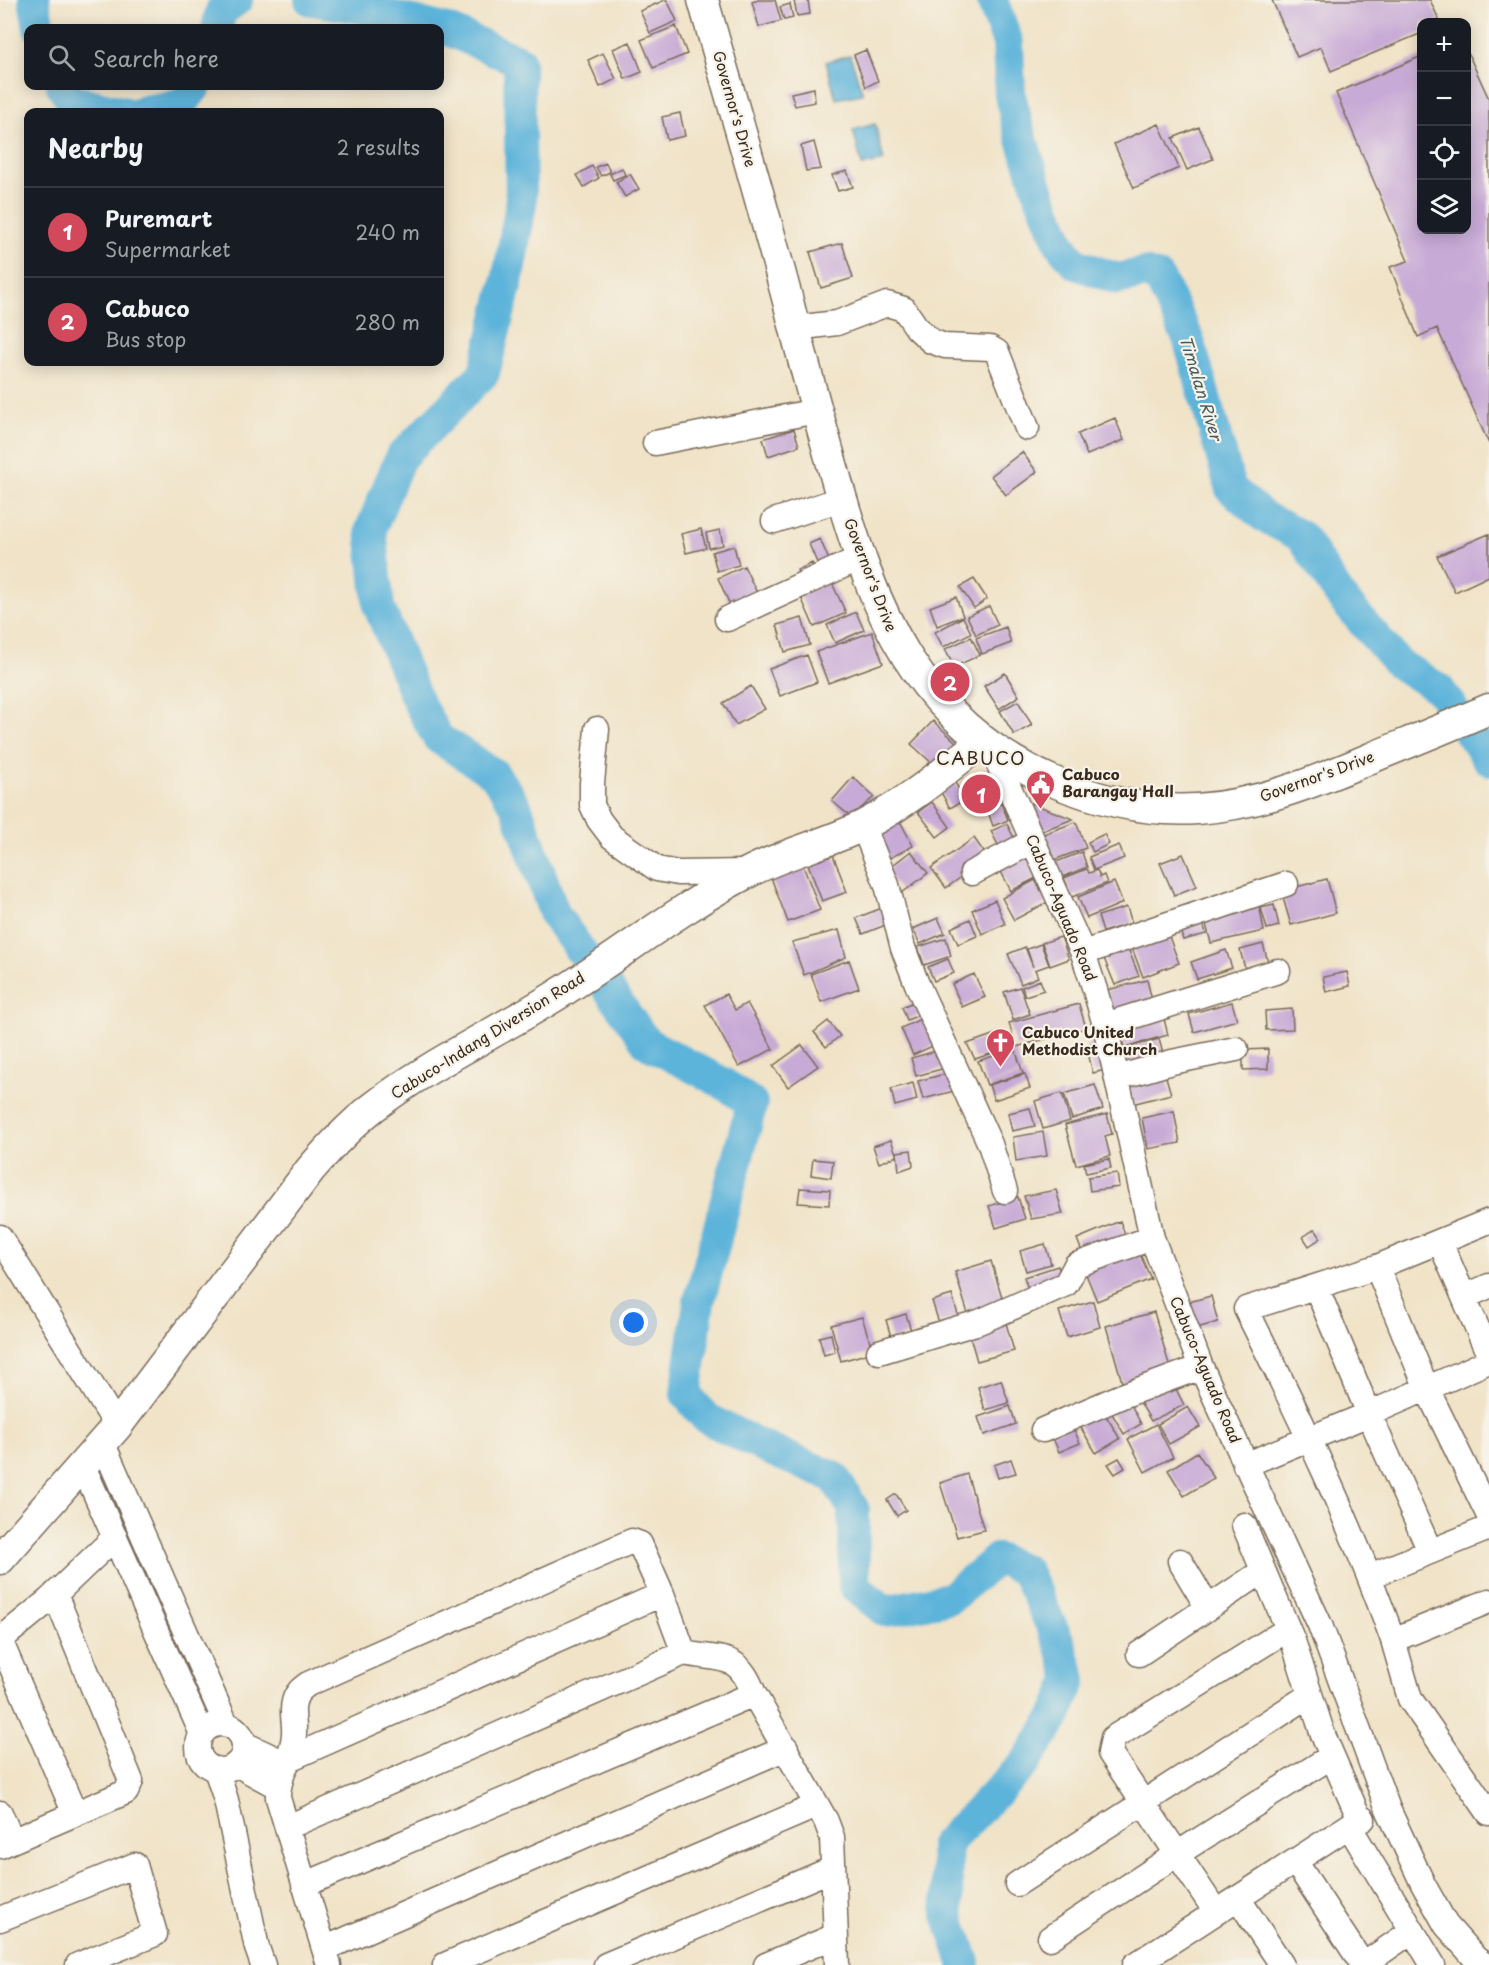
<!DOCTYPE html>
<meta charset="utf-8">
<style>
:root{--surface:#171b24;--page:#242831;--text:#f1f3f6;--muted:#9ea1a6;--line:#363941;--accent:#d1495b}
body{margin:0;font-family:"Playpen Sans",sans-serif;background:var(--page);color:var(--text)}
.controls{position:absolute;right:18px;top:18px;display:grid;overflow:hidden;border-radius:12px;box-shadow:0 3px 15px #0003}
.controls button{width:54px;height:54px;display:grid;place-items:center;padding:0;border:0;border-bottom:2px solid var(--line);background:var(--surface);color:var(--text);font:30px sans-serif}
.you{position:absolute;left:634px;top:1323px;width:21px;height:21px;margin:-15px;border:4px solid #fff;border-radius:50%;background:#1a73e8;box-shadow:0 0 0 9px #1a73e833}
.badge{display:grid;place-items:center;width:39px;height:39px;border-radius:50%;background:var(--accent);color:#fff;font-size:20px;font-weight:700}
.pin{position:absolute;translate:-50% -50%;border:3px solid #fff;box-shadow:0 2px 6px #0006}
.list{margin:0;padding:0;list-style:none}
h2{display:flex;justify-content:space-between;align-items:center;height:78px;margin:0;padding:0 24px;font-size:26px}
h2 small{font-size:20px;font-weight:400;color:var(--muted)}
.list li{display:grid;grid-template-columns:39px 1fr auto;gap:18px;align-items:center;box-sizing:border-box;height:90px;padding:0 24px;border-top:2px solid var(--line)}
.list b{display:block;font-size:22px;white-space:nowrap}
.list p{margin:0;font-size:20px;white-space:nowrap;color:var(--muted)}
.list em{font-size:20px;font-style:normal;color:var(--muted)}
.icon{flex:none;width:33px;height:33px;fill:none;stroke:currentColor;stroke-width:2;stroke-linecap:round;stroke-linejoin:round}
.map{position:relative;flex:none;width:1489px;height:1965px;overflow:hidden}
.search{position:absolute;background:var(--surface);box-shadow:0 3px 15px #0003;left:24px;top:24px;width:420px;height:66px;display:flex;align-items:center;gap:15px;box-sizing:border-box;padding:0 21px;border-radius:12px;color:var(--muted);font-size:22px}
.panel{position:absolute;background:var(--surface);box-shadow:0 3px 15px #0003;left:24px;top:108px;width:420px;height:258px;border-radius:12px}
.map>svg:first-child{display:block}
</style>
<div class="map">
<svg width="1489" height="1965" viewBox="0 0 1489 1965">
<rect width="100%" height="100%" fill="#f7f3e8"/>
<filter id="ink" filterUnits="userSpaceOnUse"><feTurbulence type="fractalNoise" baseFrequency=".0167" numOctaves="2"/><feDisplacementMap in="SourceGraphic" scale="12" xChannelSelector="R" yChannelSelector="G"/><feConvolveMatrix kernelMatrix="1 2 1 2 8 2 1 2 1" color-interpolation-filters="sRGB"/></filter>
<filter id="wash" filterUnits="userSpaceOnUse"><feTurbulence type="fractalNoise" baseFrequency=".008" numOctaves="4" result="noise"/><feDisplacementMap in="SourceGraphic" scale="24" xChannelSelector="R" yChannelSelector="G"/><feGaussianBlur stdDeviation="1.35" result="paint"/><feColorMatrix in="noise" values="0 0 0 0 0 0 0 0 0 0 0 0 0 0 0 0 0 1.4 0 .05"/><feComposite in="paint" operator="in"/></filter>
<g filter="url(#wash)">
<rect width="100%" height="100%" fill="#f0e3c8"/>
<path fill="#5db4da" stroke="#4c6f7c" stroke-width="1.5" d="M850,55L863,94L836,99L826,62Z
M875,124L884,161L862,166L853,130Z"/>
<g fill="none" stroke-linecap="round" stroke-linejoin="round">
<path stroke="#5db4da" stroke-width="32" d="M34,0L39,28
M310,0L356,7L448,30L519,61L521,204L507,282L484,373L400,458L371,529L379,607L418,702L438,738L494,774L516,806L555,915L647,1043L721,1082L752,1103L699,1302L686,1394L706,1418L765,1448L834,1477L854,1510V1586L885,1611L950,1598L997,1559L1025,1570L1060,1644L1071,1680L1054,1719L1025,1763L946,1844L948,1915L965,1965
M992,0L1008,43L1010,95L1017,124L1040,196L1061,246L1076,264L1118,279L1144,273L1159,278L1188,338L1231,489L1263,516L1302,537L1341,597L1399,664L1439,689L1489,760
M217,28L221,11L237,0
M62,86L71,100L123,112
M140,112L182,104L196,86"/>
</g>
<g id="blocks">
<path fill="#c7aad6" d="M665,0H667L677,21L650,33L640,11Z
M758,0H775L781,21L759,27L752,2Z
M808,0L810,14L797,16L794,1Z
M1272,0H1430L1440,22H1422V33L1331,71L1321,47L1297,57Z
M790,4L793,18L784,20L780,7Z
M676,26L687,54L653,68L641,40Z
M630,42L642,72L625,79L613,49Z
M1466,49L1489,99V444L1437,328L1418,337L1390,267L1408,261L1336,93L1422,56V230H1466Z
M866,50L878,81L866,87L854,55Z
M603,53L616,79L600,87L588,60Z
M814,88L815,102L795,106L791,93Z
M680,113L685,136L667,140L662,117Z
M1159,124L1179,168L1134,188L1114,144Z
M1199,127L1213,159L1187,170L1173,138Z
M814,142L821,169L806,171L801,146Z
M606,163L610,172L601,176L596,167Z
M592,166L599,178L584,187L577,175Z
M622,168L625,175L613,180L610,174Z
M847,171L853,187L838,191L832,175Z
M630,174L639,189L625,197L616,182Z
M842,243L853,278L821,288L810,252Z
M1115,418L1124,440L1087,455L1078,434Z
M794,429L799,446L768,456L763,439Z
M1022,452L1037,472L1006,495L991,476Z
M701,529L706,548L686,553L681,534Z
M720,530L723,545L709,548L706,533Z
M1489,534V576L1455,592L1437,556Z
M820,539L832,567L821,572L809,544Z
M734,546L739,565L717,571L712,552Z
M812,563L818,576L803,583L797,570Z
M744,566L757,593L730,605L718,578Z
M974,579L987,599L974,608L960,587Z
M831,581L846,613L814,627L800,595Z
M956,597L963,616L937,626L930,607Z
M989,606L998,625L976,635L967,616Z
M856,612L864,630L835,643L827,625Z
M963,617L971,633L943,647L935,632Z
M802,618L810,645L785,652L777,625Z
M1006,627L1011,643L982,654L976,638Z
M872,632L883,663L828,683L816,652Z
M971,637L980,655L954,667L945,649Z
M807,655L817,682L780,696L769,669Z
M1005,673L1019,696L999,709L984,686Z
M751,686L765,709L736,725L723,703Z
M1018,701L1032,725L1014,735L1000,711Z
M933,721L957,743L935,766L911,744Z
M853,777L874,797L851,817L832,801Z
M988,777L998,801L973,811L963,787Z
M953,779L965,800L950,808L938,787Z
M932,802L950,827L937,837L918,812Z
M1028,802L1073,819L1039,832Z
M1001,803L1008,820L993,826L987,809Z
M899,819L913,846L884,861L870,833Z
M1076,822L1086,848L1051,861L1041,835Z
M1007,824L1015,840L999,847L991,831Z
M1104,834L1109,844L1093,852L1088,842Z
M974,838L988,858L946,888L931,868Z
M1119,845L1124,858L1094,870L1089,857Z
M1025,847L1040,876L1011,891L996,862Z
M911,851L928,873L902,893L885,871Z
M1082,852L1087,867L1062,877L1056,862Z
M1183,854L1197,886L1174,895L1160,863Z
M833,855L847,892L822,901L808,864Z
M802,863L820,910L788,922L770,875Z
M1087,869L1089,873L1097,870L1100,877L1104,875L1107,883L1072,897L1064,878Z
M1327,879L1336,913L1291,925L1281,891Z
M1035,880L1048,902L1014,920L1002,898Z
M1114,882L1123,903L1087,918L1078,897Z
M1258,899L1264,931L1211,943L1204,917Z
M995,900L1005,924L982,934L972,910Z
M1274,905L1279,926L1267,929L1261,908Z
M1127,907L1132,923L1103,932L1098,916Z
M882,908L888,924L863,934L856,918Z
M938,918L945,933L920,944L913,929Z
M970,919L977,936L958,944L951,928Z
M1202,919L1206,934L1183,940L1179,925Z
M839,930L846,957L804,975L792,942Z
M1168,934L1179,963L1143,977L1132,948Z
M1061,937L1069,959L1050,966L1042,943Z
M946,938L951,956L924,965L918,947Z
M1041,944L1049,965L1035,970L1038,977L1021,984L1008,954L1025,947L1033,967L1027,949Z
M1263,944L1269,965L1246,972L1240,950Z
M1127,946L1139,976L1115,985L1103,956Z
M1226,950L1232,968L1197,979L1191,962Z
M948,959L954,973L934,981L928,967Z
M849,960L859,988L821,1002L811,974Z
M1347,972L1350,986L1326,992L1323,977Z
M974,974L985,997L962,1007L952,984Z
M1040,980L1044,990L1025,996L1022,987Z
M1147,980L1154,1008L1113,1018L1107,990Z
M1020,987L1030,1014L1013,1020L1004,992Z
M726,994L735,1010L747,1003L773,1049L739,1067L705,1005Z
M920,999L926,1012L907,1020L902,1007Z
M1232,1002L1237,1020L1194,1032L1189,1014Z
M1079,1004L1086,1028L1016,1047L1009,1023Z
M1292,1009L1293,1029L1266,1030L1265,1011Z
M1162,1011L1168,1035L1124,1047L1117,1023Z
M925,1017L937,1044L913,1055L901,1028Z
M828,1021L840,1036L826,1047L814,1032Z
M1001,1032L1005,1049L975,1059L967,1044Z
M1159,1039L1165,1061L1125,1072L1119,1050Z
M1097,1042L1105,1070L1093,1073L1086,1045Z
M802,1045L818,1066L788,1087L773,1066Z
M944,1049L949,1067L916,1076L911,1058Z
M1015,1049L1023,1073L987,1085L978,1061Z
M1268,1049V1069L1243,1070V1050Z
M1163,1067L1171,1094L1132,1104L1125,1077Z
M953,1072L958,1090L923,1099L918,1081Z
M1025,1074L1030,1088L994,1100L989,1085Z
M913,1083L917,1100L895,1106L891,1089Z
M1095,1085L1103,1109L1072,1119L1064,1094Z
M1062,1093L1070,1121L1043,1129L1035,1101Z
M1030,1108L1035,1126L1012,1131L1008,1113Z
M1174,1111L1180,1143L1148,1149L1142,1118Z
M1107,1114L1112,1134L1105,1136L1110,1156L1076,1165L1065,1125Z
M1043,1132L1047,1156L1016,1161L1013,1137Z
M891,1140L897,1156L879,1163L873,1146Z
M911,1150L913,1166L899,1171L897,1152Z
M813,1159L833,1161L831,1178L811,1175Z
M1109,1159L1111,1168L1086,1173L1084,1164Z
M1117,1173L1119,1187L1090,1191L1088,1177Z
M800,1188L830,1190L829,1205L798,1203Z
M1056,1190L1063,1214L1031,1219L1024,1196Z
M1018,1197L1025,1219L996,1228L989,1206Z
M1120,1221L1127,1239L1084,1257L1077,1239Z
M1315,1229L1321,1238L1309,1246L1303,1237Z
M1045,1244L1051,1264L1026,1271L1020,1251Z
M1136,1245L1151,1279L1097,1301L1083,1267Z
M991,1261L1005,1307L969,1317L955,1272Z
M1058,1266L1064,1285L1030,1295L1024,1277Z
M952,1295L959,1318L939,1323L932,1301Z
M1211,1296L1218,1322L1193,1329L1185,1303Z
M1093,1301L1100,1327L1067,1337L1059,1311Z
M1154,1312L1172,1375L1124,1389L1106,1326Z
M906,1314L912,1334L892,1340L886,1320Z
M862,1317L873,1352L841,1361L831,1325Z
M1006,1323L1014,1351L977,1361L969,1333Z
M831,1334L835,1352L824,1355L819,1337Z
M1001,1380L1009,1403L985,1410L978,1387Z
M1174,1385L1184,1405L1151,1421L1136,1395Z
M1127,1397L1141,1424L1124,1434L1108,1407Z
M1010,1406L1016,1424L984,1435L978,1417Z
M1188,1407L1200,1427L1169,1444L1158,1424Z
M1102,1409L1120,1439L1096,1453L1078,1423Z
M1156,1424L1173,1457L1145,1472L1128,1439Z
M1072,1425L1080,1443L1059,1452L1051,1434Z
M1197,1452L1214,1478L1184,1496L1168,1470Z
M1119,1458L1125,1468L1115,1474L1108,1464Z
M1011,1459L1016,1473L998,1478L994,1465Z
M967,1474L984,1530L957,1537L940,1483Z
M896,1494L906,1510L897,1516L887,1500Z"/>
</g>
</g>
<g filter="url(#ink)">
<use href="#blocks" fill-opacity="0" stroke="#7a6b5a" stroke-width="1.5"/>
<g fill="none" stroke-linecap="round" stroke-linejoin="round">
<defs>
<path id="minor" d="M795,328L837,323L887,304L904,309L917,328L931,341L945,346L990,348L997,352L1027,428
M655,443L816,411
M774,521L841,499
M727,619L860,558
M597,729L592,783V805L599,820L612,837L657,869L678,873L749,872
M991,747L1083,953L1095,990L1105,1025L1152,1238L1201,1367L1320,1625L1388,1809L1423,1884L1446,1925L1475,1958L1485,1965
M863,826L887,885L903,948L917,984L990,1144L1005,1191
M972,873L1033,841
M1083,953L1286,884
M1105,1025L1278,971
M1117,1078L1172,1062L1236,1049
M0,1237L117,1426
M1440,1242L1489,1355
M1377,1267L1427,1389L1489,1516
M1316,1287L1369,1414L1430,1551
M1464,1297L1489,1286
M879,1352L979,1322L1066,1284L1076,1265L1152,1238
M1043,1430L1122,1396L1201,1367
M103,1444L226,1724
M1245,1465L1369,1414L1489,1361
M83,1466L202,1734
M1244,1525L1293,1641L1323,1735L1360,1820
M1180,1561L1208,1608
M1370,1576L1489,1528
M1489,1601L1393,1640L1410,1699L1489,1813
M0,1640L75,1814
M0,1640L49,1600L115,1537
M1393,1640C1352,1525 1300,1417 1246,1309L1377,1267L1489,1221
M1139,1654L1263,1571
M198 1747a23 23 0 1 1 46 0a23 23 0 1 1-46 0Z
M244,1744L287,1764
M289,1759L662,1594
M236,1764L278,1787
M216,1769L226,1800L257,1948L263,1965
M0,1813L12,1841
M1363,1819L1349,1826L1433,1965
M288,1827L684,1653
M0,1846L126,1792L131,1781L55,1594
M1295,1861L1363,1965
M1017,1884L1310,1695
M304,1885L754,1694
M1238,1898L1282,1965
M1216,1912L1110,1753L1113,1738L1288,1629
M0,1919L135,1865L155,1934L78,1965
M1050,1938L1177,1854L1332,1756
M324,1949L786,1748
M329,1965L278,1798C277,1776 293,1757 294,1734C295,1724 291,1712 294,1702C296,1693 301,1689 308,1684L632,1541L640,1544L662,1594L684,1653C722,1661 738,1651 754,1694L826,1821L832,1837L837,1965
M445,1965L816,1806
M606,1965L832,1869
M766,1965L835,1936
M1135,1965L1349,1826
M1363,1965L1412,1931"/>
<path id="major" d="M703,0C732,102 762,203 789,305C803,362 819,418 835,475C873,610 915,720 1052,781C1097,800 1148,812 1197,809C1258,805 1315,782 1371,758C1410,742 1450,726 1489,709
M0,1559L117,1426L310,1170C329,1148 348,1127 371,1109C427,1065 492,1035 552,998C618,957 678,909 747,873C784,853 827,844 864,825C907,803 945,771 982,741"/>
</defs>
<use href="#minor" stroke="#7a6b5a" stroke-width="27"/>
<use href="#major" stroke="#7a6b5a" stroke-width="33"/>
<use href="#minor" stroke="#fff" stroke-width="24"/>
<use href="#major" stroke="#fff" stroke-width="30"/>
</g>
</g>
<defs>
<symbol id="civic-pin" viewBox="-11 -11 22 30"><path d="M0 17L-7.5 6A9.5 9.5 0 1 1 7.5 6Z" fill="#d1495b" stroke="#f7f3e8"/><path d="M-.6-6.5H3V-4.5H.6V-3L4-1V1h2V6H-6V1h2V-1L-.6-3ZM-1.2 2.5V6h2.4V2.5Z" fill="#fff"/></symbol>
<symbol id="church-pin" viewBox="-11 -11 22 30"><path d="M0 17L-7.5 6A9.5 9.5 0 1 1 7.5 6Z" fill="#d1495b" stroke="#f7f3e8"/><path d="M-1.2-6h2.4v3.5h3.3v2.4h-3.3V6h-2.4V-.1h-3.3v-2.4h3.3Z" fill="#fff"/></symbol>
</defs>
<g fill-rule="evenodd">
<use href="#civic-pin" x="1024" y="768" width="33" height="45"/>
<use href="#church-pin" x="984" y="1026" width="33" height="45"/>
</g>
<g text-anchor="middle" stroke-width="4.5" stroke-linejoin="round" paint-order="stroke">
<g font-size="15" fill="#3b2a1e" stroke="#f7f3e8">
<text transform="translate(734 109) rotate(74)" y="5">Governor's Drive</text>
<text transform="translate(870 575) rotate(69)" y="5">Governor's Drive</text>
<text transform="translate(1317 777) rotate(-20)" y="5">Governor's Drive</text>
<text transform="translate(1061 908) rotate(67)" y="5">Cabuco-Aguado Road</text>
<text transform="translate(488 1036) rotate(-32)" y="5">Cabuco-Indang Diversion Road</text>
<text transform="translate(1205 1370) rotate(67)" y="5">Cabuco-Aguado Road</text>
</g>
<g font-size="15" font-weight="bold" fill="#3b2a1e" stroke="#f7f3e8" text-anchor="start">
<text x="1062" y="780">Cabuco<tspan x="1062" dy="17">Barangay Hall</tspan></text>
<text x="1022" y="1038">Cabuco United<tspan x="1022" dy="17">Methodist Church</tspan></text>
</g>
<g font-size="16" font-style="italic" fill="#475a60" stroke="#f7f3e8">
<text transform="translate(1201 388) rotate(73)" y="6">Timalan River</text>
</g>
<g font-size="18" letter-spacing="1.5" fill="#3b2a1e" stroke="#f7f3e8">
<text x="981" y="765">CABUCO</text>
</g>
</g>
</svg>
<div class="controls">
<button>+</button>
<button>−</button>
<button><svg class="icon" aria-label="locate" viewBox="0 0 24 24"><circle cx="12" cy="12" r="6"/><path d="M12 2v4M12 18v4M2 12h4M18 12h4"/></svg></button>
<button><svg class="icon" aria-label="layers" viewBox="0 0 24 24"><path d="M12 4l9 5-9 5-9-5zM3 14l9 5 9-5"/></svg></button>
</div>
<div class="you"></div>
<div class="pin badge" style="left:981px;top:794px">1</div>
<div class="pin badge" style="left:950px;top:682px">2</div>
<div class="search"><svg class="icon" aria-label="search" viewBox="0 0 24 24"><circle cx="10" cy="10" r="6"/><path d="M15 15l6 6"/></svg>Search here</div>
<section class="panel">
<h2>Nearby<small>2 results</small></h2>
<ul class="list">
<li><span class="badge">1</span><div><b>Puremart</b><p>Supermarket</p></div><em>240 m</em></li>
<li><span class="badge">2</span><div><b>Cabuco</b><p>Bus stop</p></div><em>280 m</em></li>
</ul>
</section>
</div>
